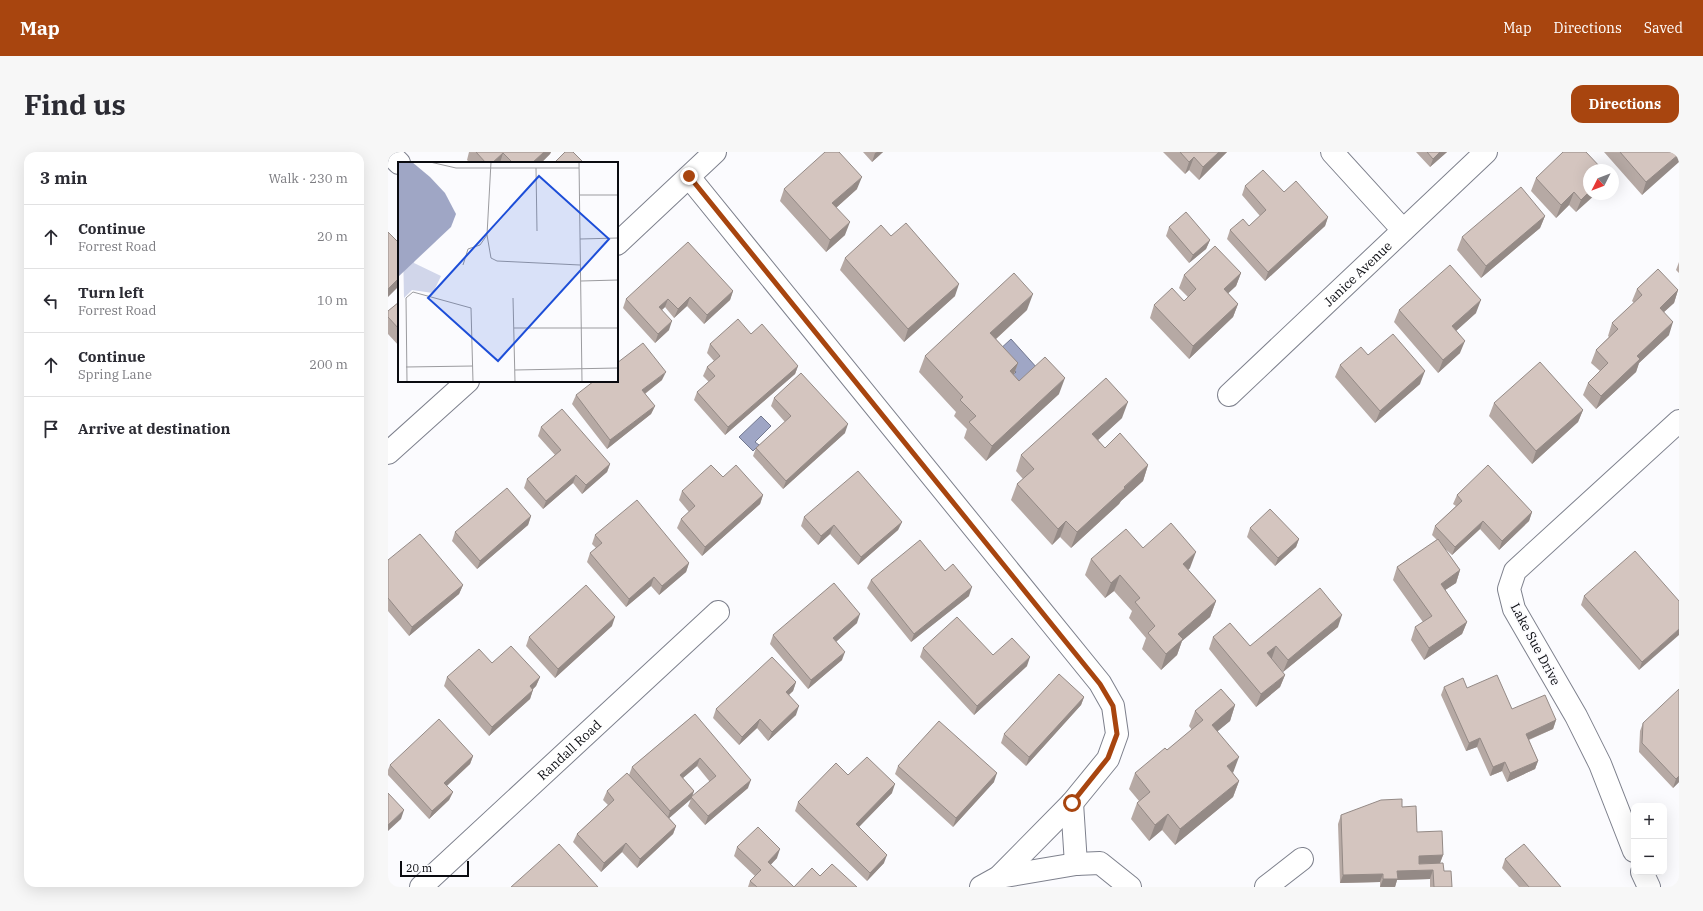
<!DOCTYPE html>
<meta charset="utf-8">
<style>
:root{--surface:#fff;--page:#f7f7f7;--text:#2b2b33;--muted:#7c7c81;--line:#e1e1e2;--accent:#a8450f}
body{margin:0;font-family:"IBM Plex Serif",serif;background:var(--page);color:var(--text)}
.controls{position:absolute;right:12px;bottom:12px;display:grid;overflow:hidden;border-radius:8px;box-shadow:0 4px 16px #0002}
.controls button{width:36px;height:36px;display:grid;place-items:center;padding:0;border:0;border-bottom:1px solid var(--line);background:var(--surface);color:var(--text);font:20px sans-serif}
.compass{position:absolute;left:1195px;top:12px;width:36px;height:36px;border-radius:50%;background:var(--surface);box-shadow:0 4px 16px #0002;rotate:228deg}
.scale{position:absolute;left:12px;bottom:10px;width:69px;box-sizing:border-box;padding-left:4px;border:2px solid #0a0b10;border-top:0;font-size:11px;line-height:14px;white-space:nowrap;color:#0a0b10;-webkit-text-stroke:3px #fbfbfe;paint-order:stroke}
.stop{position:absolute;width:12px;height:12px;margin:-9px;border:3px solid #a8450f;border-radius:50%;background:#fff}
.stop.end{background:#a8450f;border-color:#fff;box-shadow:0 1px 4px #0008}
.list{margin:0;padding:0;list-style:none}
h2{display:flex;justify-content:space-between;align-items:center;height:52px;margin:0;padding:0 16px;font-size:17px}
h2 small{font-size:13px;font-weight:400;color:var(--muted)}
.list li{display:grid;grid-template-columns:26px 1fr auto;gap:12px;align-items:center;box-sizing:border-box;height:64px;padding:0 16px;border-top:1px solid var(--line)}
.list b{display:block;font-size:15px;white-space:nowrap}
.list p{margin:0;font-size:13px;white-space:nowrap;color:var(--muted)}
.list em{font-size:13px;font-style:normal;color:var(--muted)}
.icon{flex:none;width:22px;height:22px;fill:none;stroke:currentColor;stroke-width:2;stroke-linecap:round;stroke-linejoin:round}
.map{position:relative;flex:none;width:1291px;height:735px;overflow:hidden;border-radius:12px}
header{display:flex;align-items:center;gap:24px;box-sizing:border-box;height:56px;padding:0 20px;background:var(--accent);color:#fff}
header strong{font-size:19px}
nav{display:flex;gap:22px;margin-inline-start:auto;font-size:14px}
.intro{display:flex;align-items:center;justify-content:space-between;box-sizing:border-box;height:96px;padding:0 24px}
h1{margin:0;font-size:28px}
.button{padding:10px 18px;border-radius:12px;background:var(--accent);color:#fff;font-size:14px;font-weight:700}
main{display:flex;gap:24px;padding:0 24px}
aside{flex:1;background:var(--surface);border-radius:12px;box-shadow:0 4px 16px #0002}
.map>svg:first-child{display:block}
</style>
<header>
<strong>Map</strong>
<nav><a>Map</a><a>Directions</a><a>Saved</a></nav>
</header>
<div class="intro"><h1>Find us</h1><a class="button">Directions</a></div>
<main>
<aside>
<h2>3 min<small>Walk · 230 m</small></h2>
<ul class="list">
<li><svg class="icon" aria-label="ahead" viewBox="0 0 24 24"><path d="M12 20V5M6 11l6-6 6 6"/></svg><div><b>Continue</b><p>Forrest Road</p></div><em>20 m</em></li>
<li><svg class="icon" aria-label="left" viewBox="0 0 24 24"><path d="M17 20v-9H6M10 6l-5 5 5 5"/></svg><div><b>Turn left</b><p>Forrest Road</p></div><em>10 m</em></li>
<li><svg class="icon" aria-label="ahead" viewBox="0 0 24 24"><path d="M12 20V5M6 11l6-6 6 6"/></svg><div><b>Continue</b><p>Spring Lane</p></div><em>200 m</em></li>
<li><svg class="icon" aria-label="arrive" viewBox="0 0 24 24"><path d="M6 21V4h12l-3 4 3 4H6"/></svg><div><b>Arrive at destination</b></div></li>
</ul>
</aside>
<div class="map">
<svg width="1291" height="735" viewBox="0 0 1291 735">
<rect width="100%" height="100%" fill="#fbfbfe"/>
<path fill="#9fa6c5" stroke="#72788f" d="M623,187L650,217L634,232L625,223L628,220L610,199Z
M373,264L383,274L367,290L371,293L365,299L351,285Z"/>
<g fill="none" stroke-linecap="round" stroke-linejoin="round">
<defs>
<g id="minor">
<path d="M0,0L11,11"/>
<path d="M944,0L1015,78"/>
<path d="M301,25L712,531L725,554L729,582L720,607L684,651L611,725L593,735"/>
<path d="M229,92L327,0"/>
<path id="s1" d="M841,243L1098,0"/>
<path d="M0,301L80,229"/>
<path d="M684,651L688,712"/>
<path d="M1246,699L1212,612L1188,564L1126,457L1121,437L1127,419L1291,269"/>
<path d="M1254,720L1261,735"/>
<path d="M611,725L688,712L712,711L742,735"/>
<path id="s2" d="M33,735L330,460"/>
<path d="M878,735L914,707"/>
</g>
</defs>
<use href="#minor" stroke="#7e818d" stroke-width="24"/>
<use href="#minor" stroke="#fff" stroke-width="22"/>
</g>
<path fill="#b6a9a4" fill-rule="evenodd" d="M81,0H163L162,2L153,11H82L79,8Z
M475,0H495L484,10Z
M775,0H839L811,28L801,18L797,22Z
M1028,0H1059L1042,15Z
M1216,0H1291L1254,43Z
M1148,26L1201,42L1188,60L1181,53L1168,66L1143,39Z
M857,34L896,40L940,65L937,74L877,129L839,87L842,78L861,74L872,64L854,43Z
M396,37H469L448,56L457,83L438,100L392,49Z
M1157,64L1152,76L1093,126L1069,98L1074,85Z
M781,75L822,88L818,97L801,111L778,84Z
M503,84L567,144L516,190L452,118L457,106Z
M1291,110V121L1288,118Z
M853,121L848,134L840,141L850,152L845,165L801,207L762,166L766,153L796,149L800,145L791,136L796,123Z
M1249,137L1290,138L1286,151L1276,160L1281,183L1251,211L1248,220L1208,257L1195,243L1200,231L1212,219L1203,211L1208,198L1221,185L1220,184L1224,171L1246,151L1244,149Z
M345,139L342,148L316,172L299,154L286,166L277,155L274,158L281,178L267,191L235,156L238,147Z
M11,150V194L0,182V159Z
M639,158L608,187L630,211L626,223L631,229L671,242L598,309L576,286L579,277L566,264L568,260L531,220L537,204Z
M1011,158L1088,161L1068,179L1072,201L1050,221L1006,170Z
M363,182L410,214L407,222L337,283L306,248L309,240L321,230L315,224L319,215L326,209L319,201L322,192Z
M980,203L1032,232L987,271L947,225L952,213Z
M274,228L257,242L267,254L263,262L219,297L184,252L188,243Z
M386,246L457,281L395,337L365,304L368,296L397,270L383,254Z
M1106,251L1195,258L1190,270L1144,312L1101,264Z
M734,266L710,288L717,296L760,313L755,329L733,349L731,352L683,396L672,385L664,393L623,348L629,332L635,327L628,319L633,303Z
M153,275L222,312L219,320L194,342L185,331L155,357L136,336L139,327L167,303L150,284Z
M335,325L375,343L372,352L314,404L289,376L293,367L301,360L291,348L294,339Z
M1069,343L1144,360L1141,369L1111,398L1092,377L1064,403L1056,396L1072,418L1068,431L1057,438L1079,470L1074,482L1036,508L1023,488L1027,475L1035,470L1005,428L1009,415L1049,388L1044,383L1047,374L1068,354L1065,352Z
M143,364L140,373L89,417L64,389L67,380Z
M416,365L514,370L510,378L470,413L442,382L430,393L413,374Z
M862,376L911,387L908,395L887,414L859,385Z
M207,383L301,411L298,420L271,443L263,434L238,455L199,410L202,401L208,396L204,392Z
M755,396L802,416L800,418L828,449L822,465L794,489L789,503L773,518L754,497L758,486L741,466L744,459L726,439L717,446L697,423L703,407Z
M0,408L75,433L71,442L21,484L0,459Z
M557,419L581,444L523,490L479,436L483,428Z
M1196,444L1291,449L1251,518L1193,453Z
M469,471L448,490L454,508L420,537L382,492L385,483Z
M224,474L167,526L138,494L141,485Z
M950,475L895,520L883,506L897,523L892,535L868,555L821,497L825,485L862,494Z
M535,496L605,503L639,514L586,563L532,505Z
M104,511L152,525L148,534L145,537L142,547L101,584L56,534L59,525Z
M408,530L405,539L401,543L408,563L380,589L369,576L351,593L325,566L328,557Z
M1056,535L1124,557L1168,568L1165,577L1141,588L1150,609L1147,617L1119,630L1114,619L1102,624L1089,595L1078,599L1053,543Z
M696,545L693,553L638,614L613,591L616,582Z
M847,553L842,569L829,579L845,621L851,629L845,645L787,693L774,678L761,689L743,667L749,651L751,649L741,637L747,621L779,598L804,578L801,574L807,559Z
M307,562L360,636L317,673L300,654L303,647L281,666L288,674L285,682L249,716L234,700L213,720L185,690L189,682L220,653L215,648L219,639L241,623L244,615ZM309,614L322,630L304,645L306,639L295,626Z
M1255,571L1291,630L1285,636L1251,600L1252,579Z
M85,604L82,612L59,634L65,640L61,648L41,667L0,623V618L2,613Z
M510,614L606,630L565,675L507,622Z
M460,623L504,641L471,675L496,711L479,729L407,659L410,650Z
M1014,655L1029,680L1055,703L1052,711L1064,735H1042V727L1009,728L1007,735H992V730L952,731L950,672L953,663Z
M349,695L389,706L382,713L406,735H360L362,729L367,724L346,704Z
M1117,707L1173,735H1131L1114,716Z"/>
<path fill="#948a86" d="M156,0H163L162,2L153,11H144Z
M489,0H495L484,10L487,1Z
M831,0H839L811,28L815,15Z
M1052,0H1059L1042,15L1045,7Z
M115,1L112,11H104Z
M1291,2V10L1254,43L1258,30Z
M806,5L801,18L797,22L801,10Z
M474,25L469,37L440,63L444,51Z
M1186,40L1181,53L1168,66L1173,53Z
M1201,40V42H1208L1188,60L1193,48Z
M1157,64L1152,76L1093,126L1098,114Z
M940,65L937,74L877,129L880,120Z
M462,70L457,83L438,100L442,88Z
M822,88L818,97L801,111L805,103Z
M853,121L848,134L831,150L836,137Z
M11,126V134L0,145V137Z
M571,132L567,144L516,190L520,177Z
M1290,138L1286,151L1267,168L1272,156Z
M345,139L342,148L316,172L319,163Z
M645,142L639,158L597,197L602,181Z
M302,145L299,154L286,166L290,157Z
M280,147L277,155L268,163L271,155Z
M1093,148L1088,161L1059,187L1064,174Z
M850,152L845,165L801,207L805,194Z
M284,169L281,178L267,191L270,182Z
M1285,170L1281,183L1251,211L1248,220L1208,257L1213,244L1249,204Z
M1077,189L1072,201L1050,221L1055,208Z
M630,211L624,227L622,219Z
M410,214L407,222L337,283L340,275Z
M1037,219L1032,232L987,271L992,259Z
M278,220L274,228L251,246L254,238Z
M677,226L671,242L598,309L604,294Z
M740,250L734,266L699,298L704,282Z
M267,254L263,262L219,297L222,288Z
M1195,258L1190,270L1144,312L1148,299Z
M460,272L457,281L395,337L398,329Z
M222,312L219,320L194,342L198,333Z
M760,313L755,329L733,349L731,352L683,396L689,380Z
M188,323L185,331L155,357L158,349Z
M375,343L372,352L314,404L317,395Z
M1144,360L1141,369L1111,398L1114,389Z
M143,364L140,373L89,417L92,409Z
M678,369L672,385L664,393L670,377Z
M1095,369L1092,377L1064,403L1067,395Z
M514,370L510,378L470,413L473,405Z
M446,373L442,382L430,393L433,384Z
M911,387L908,395L887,414L890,406Z
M808,400L802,416L789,428L795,412Z
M301,411L298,420L271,443L274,434Z
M1072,418L1068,431L1048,444L1053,432Z
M732,423L726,439L717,446L723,431Z
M266,425L263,434L238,455L241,447Z
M75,433L71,442L21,484L24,475Z
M584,435L581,444L523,490L526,482Z
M828,449L822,465L794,489L789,503L773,518L778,502L790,482Z
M472,462L469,471L442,495L445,486Z
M954,463L950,475L895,520L900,508Z
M227,465L224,474L167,526L170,517Z
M1079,470L1074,482L1036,508L1041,496Z
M1291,477V483L1251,518L1254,510Z
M888,494L884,506L875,514L879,501Z
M457,500L454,508L420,537L423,528Z
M642,505L639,514L586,563L589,554Z
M897,523L892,535L868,555L873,542Z
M152,525L148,534L139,543L142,534Z
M408,530L405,539L395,548L398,540Z
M145,538L142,547L101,584L104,575Z
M696,545L693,553L638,614L641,605Z
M847,553L842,569L818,589L824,573Z
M411,554L408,563L380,589L384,580Z
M372,567L369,576L351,593L354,585Z
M1168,568L1165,577L1135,590L1138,582Z
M1092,586L1089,595L1078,599L1081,591Z
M85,604L82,612L53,639L56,631Z
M851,605L845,621L839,614Z
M312,606L309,614L289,631L292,623Z
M1150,609L1147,617L1119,630L1122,621Z
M1117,610L1114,619L1102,624L1105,615Z
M609,621L606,630L565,675L568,666Z
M1291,624V630L1285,636L1288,627Z
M363,628L360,636L317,673L320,664Z
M851,629L845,645L787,693L792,677Z
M507,632L504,641L465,681L468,672Z
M306,639L303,647L279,668L282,659Z
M65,640L61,648L41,667L44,659Z
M16,658L13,667L0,679V673Z
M780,662L774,678L761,689L767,673Z
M288,674L285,682L249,716L252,707Z
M238,691L234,700L213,720L216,711Z
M392,697L389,706L377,719L380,710Z
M499,703L496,711L479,729L482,721Z
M1055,703L1052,711L1027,712L1031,704Z
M1045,718L1042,727L1009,728L1007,735H992L995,727L1009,719Z
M995,722L992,730L952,731L955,723Z"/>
<path fill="#d4c5bf" stroke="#948a86" d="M88,0H156L144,11H125L115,1L104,11H98Z
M177,0H185L196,11H166Z
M437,0H451L474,25L444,51L462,70L442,88L396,37Z
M792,0H831L815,15L806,5L801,10Z
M1039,0H1052L1045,7Z
M1175,0H1198L1215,18H1201V40L1193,48L1186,40L1173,53L1148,26Z
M1232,0H1291V2L1258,30Z
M875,18L896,40L908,29L940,65L880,120L842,78L855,67L861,74L878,58L857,34Z
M1133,35L1157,64L1098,114L1074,85Z
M798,60L822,88L805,103L781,75Z
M518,71L571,132L520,177L457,106L493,73L503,84Z
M0,80L11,91V126L0,137Z
M300,90L345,139L319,163L302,145L290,157L280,147L271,155L284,169L270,182L238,147Z
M827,94L853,121L836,137L850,152L805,194L766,153L784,136L796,149L808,137L796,123Z
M1062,113L1093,148L1064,174L1077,189L1055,208L1011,158Z
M1270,117L1290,138L1272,156L1285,170L1249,204L1252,207L1213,244L1200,231L1220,211L1208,198L1230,177L1224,171L1254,143L1249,137Z
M626,121L645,142L602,181L630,211L622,219L631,229L657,205L677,226L604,294L581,270L588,264L572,248L575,245L537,204Z
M11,150V177L0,165V159Z
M350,167L363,182L374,172L410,214L340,275L309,240L327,224L319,215L332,204L322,192Z
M1005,182L1037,219L992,259L952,213L973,195L980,203Z
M255,191L278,220L254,238L267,254L222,288L188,243L206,229H229V211Z
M1152,210L1195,258L1148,299L1106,251Z
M413,221L460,272L398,329L368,296L403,264L386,246Z
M718,226L740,250L704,282L717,296L732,281L760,313L736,335L737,336L689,380L678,369L670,377L629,332L646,317L633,303Z
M174,257L222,312L198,333L188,323L158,349L139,327L173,298L153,275Z
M323,313L335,325L348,313L375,343L317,395L293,367L307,354L294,339Z
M1100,313L1144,360L1114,389L1095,369L1067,395L1047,374L1074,349L1069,343Z
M470,319L514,370L473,405L446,373L433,384L416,365Z
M119,336L143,364L92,409L67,380Z
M249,348L301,411L274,434L266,425L241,447L202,401L214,391L207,383Z
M882,357L911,387L890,406L862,376Z
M783,371L808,400L795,412L828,449L790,482L795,487L778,502L760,481L767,474L747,450L752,446L732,423L723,431L703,407L738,377L755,396Z
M32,382L75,433L24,475L0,446V408Z
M1050,387L1072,418L1053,432L1079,470L1041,496L1027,475L1044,464L1009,415Z
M532,388L557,419L565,412L584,435L526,482L483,428Z
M1247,399L1291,449V477L1254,510L1196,444Z
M446,431L472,462L445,486L457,500L423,528L385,483Z
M198,433L227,465L170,517L141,485Z
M932,436L954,463L900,508L888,494L879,501L897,523L873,542L825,485L842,471L862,494Z
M569,465L605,503L624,486L642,505L589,554L535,496Z
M123,494L152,525L142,534L145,538L104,575L59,525L91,497L104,511Z
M384,505L408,530L398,540L411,554L384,580L372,567L354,585L328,557Z
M671,522L696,545L641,605L616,582Z
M1109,523L1124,557L1157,543L1168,568L1138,582L1150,609L1122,621L1117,610L1105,615L1092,586L1081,591L1056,535L1075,526L1079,536Z
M833,537L847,553L824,573L851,605L839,614L851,629L792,677L780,662L767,673L749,651L762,640L747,621L777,596L779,598L815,568L807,559Z
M1291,537V624L1288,627L1254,591L1255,571Z
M307,562L363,628L320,664L303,645L328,624L312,606L292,623L306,639L282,659L244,615Z
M51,567L85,604L56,631L65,640L44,659L2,613Z
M551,569L609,621L568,666L510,614Z
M479,605L507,632L468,672L499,703L482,721L410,650L448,611L460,623Z
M239,621L288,674L252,707L238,691L216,711L189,682L226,648L219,639Z
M0,641L16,658L0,673Z
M1014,647V655L1028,654L1029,680L1054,679L1055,703L1031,704V712L1055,711L1056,719H1063L1064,735H1046L1045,718L1009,719L1010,727H995V722L955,723L953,663L993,648Z
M370,675L392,697L380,710L406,735H369L362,729L373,718L349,695Z
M171,692L210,735H123Z
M1136,692L1173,735H1141L1117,707Z
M444,712L469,735H406L424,716L432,724Z"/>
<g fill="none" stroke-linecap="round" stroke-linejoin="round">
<path stroke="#a8450f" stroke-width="5" d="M301,24L712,532L725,554L729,582L720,606L684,651"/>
</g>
<g text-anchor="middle" stroke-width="3.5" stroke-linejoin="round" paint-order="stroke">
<g font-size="13" fill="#0a0b10" stroke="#fbfbfe">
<text dy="5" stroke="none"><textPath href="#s1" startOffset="177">Janice Avenue</textPath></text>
<text transform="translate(1148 492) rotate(62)" y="5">Lake Sue Drive</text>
<text dy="5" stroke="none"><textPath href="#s2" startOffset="202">Randall Road</textPath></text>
</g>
</g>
<g transform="translate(10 10)">
<rect width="220" height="220" fill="#fbfbfe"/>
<path d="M5,86H18L16,101L43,114L35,131L14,128L6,136Z" fill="#d1d6ea"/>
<path d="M0,0H14L32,15L47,31L58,52L53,65L0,115Z" fill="#9fa6c5"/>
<path fill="none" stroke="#9b9b9f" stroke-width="1" d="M32,0L58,6H181M93,0L89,73L93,96L99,99L182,103M181,0L184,220M138,6L139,69M182,33H220M182,77L220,76M65,103L70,87L82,83L89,73M183,119L220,118M115,136L117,220M116,166H220M8,205L75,204M117,208L220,206M9,220L8,136L15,130L73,146L75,220"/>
<path fill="#1d4ed8" fill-opacity="0.15" stroke="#1d4ed8" stroke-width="2" d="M141,14L211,77L100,199L30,136Z"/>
<rect width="220" height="220" fill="none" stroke="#0a0b10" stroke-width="2"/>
</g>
</svg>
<div class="controls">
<button>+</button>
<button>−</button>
</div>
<svg class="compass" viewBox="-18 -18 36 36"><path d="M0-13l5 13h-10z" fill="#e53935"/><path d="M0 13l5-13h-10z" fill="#7c7c81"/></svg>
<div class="scale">20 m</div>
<div class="stop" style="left:684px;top:651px"></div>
<div class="stop end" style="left:301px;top:24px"></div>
</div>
</main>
